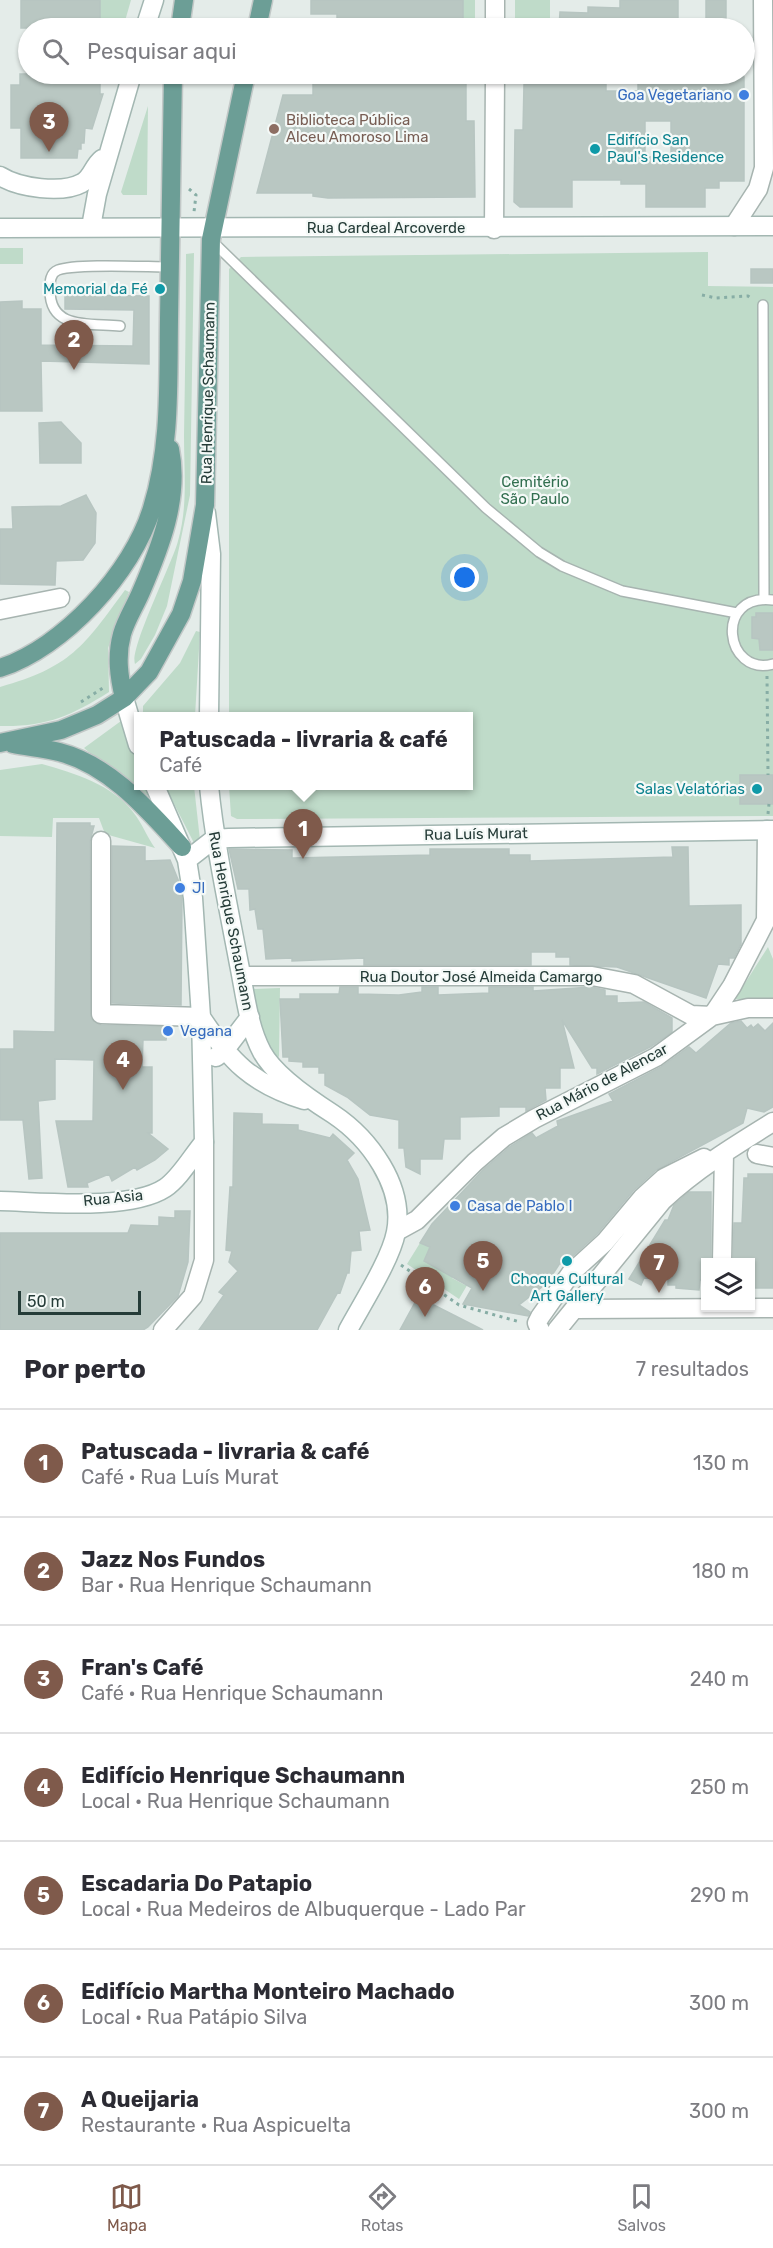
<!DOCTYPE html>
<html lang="pt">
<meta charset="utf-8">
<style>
:root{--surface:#fff;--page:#f7f7f7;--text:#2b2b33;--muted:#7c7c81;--line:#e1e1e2;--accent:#7f5a4b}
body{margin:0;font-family:Rubik,sans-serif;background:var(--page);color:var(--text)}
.controls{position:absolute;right:18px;bottom:18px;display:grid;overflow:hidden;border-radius:0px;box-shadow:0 2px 4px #0004}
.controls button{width:54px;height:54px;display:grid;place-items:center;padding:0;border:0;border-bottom:2px solid var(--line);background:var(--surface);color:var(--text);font:30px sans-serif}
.scale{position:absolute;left:18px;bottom:15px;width:123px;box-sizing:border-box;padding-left:6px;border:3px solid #253c38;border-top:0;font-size:16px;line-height:21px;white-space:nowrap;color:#253c38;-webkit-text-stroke:4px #f4f9f7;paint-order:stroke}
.you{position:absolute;left:465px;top:578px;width:21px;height:21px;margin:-15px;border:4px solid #fff;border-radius:50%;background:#1a73e8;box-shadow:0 0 0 9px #1a73e833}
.badge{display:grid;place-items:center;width:39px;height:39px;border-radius:50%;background:var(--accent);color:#fff;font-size:20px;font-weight:700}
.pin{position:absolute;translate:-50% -50px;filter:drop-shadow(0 2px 3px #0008)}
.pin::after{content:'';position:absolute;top:32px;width:21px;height:18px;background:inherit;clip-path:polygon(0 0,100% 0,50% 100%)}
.popup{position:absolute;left:134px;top:712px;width:339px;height:78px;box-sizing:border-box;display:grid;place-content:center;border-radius:0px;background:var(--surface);filter:drop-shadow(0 2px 4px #0005);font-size:20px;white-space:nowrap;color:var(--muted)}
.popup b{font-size:22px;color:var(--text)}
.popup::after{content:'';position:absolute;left:50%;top:100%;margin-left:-12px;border:12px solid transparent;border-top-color:var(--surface)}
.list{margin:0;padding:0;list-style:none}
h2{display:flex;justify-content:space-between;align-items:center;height:78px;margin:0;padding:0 24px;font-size:26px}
h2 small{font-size:20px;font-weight:400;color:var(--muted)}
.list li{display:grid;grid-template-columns:39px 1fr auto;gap:18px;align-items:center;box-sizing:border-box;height:108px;padding:0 24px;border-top:2px solid var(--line)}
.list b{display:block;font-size:22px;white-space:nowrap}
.list p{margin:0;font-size:20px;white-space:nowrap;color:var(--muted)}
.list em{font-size:20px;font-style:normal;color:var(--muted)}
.icon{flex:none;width:33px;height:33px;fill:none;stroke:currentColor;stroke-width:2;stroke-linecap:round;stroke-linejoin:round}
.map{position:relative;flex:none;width:773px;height:1330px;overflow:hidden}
.search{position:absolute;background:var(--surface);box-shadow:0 2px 4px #0004;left:18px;right:18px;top:18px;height:66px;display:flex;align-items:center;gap:15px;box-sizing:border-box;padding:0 21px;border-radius:33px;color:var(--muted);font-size:22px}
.sheet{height:834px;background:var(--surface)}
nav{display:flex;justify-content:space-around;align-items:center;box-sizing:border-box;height:84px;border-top:2px solid var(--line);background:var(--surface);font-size:16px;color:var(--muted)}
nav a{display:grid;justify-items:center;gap:3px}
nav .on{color:var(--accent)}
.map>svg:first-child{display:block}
</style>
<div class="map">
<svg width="773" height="1330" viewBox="0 0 773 1330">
<rect width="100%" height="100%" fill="#e4ece9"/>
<path fill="#bfdbc9" d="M100,0H131L123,28H100Z
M463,0H475V28H463Z
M515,0H550V28H515Z
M148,106L147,195H123L121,192Z
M0,248H23V264H0Z
M708,252V286L773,287V816L237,819L231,816L229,786H468V716H229V269L241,257Z
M194,253L190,495L167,606L155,635L141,659L135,664C129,649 172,564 178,541C188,507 184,471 184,436C185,375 186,315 186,254Z
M125,590L129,592L108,648L109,692C71,716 46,727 0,726V687C71,667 83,647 125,590Z
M196,631L200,632L195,716H143V706L180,663Z
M121,721L138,761V786H149L151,792L144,798L84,748Z
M42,764C74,773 113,785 133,812C142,823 147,837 155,848L105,834L99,818H53L52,837L0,836V770Z
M165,786H194L200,840L194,843Z
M768,947L773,959V1002L735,999Z
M280,988L279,1057L264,1048L251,989Z
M420,1243L430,1247L424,1261L443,1270L455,1271L452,1278L465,1285L474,1269L476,1270L459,1299L407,1264Z"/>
<path fill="#b9c7c2" stroke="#b7c5c1" stroke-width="1.5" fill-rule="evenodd" d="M21,0H100V28H21Z
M311,0H463V28H352V23H337V14H311Z
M620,0H678V20H646V28L559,27L560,12L588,13V7L620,8Z
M706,0H726V20H706Z
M20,74H100V94H103L92,129L85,128L84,143H81V149H78L77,158H21V128H11V85H20Z
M318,74H466V121H474L475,197L328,198L313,196V193H257L283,95H313V83H318Z
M638,74H676V77H744V181H719V188H705V207H646V184H621V180H572V207H520L514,202L515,130H523L524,84H606V91H638ZM645,121H671V156L645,157Z
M751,269H773V283H751Z
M65,295L149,296V364L41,361L42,411H0V302L22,301V309H41V345L133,346L134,310L65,309Z
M61,422L81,443V463H40L39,423Z
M86,495L96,513L95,543L83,560L56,561L55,585L0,584V529H13L12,507L61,506Z
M756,613H773V650H760L759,639L752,638V617H756Z
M740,775H773V804H740Z
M57,823H90V826H94L90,841L91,1019L101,1025L168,1027L166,1040H143L142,1067H152V1133H148L168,1149L155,1160L137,1170L135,1167L112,1181L109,1174L87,1183L88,1187H68L56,1121H93L94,1060L55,1059V1099L38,1101L42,1178L29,1179L23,1120H0V1049H14V1031L55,1032Z
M112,846L145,847V861L170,860L179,882L182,899L181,1005L112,1003Z
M672,847H688L689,906L741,905V944L734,958H729V965L718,964L706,998L617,967L570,965V957H556V952H531V965H364V958L292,961V958L266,959L263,929H258L255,909L250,910L249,889H238L229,849L292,850V858L430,855V849H509V855H530V861L673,857Z
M340,987H358V994L399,995L422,992V987H438V995L489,993V987H533V991L591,987L605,990V996H617V1003L644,1002L672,1018V1032L650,1047L597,1074V1068H592L562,1020L574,1068H560V1088H545L546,1100L526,1111V1107H499V1116L460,1117V1139H444L442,1159H420V1174L406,1167L404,1148H399V1120L370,1115L347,1097L325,1085V1073H319V1067H303V1062L289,1061V1057H283L280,999H300V994H339Z
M741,1021L747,1028L751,1025L753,1028L758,1024L765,1031L773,1023V1107L764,1112L747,1108L743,1123L656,1170L633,1191L597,1234L563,1265L560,1263L547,1283L519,1305L530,1312L528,1316L463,1304L472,1288L424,1261L430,1247L420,1243L432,1224L483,1170L511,1146L532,1133L536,1138L558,1126L557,1121L613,1101L609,1094L661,1067L689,1047L696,1053L731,1023Z
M234,1113L262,1114V1124L298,1125V1130L330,1138L333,1134L354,1153L347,1160L358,1179L370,1230L359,1231L361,1250L351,1251L349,1273H347L340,1293L338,1292L317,1330H199L224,1295L219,1292L238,1271L229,1262L232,1251L226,1250L230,1187H233Z
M748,1174H773V1288H750V1263H733L734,1223H742L744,1178H748Z
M689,1192H711V1263H705V1280H700L699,1290L676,1288V1285H668V1279L644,1278L641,1285L629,1279L665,1220H668L674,1205Z
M175,1211H190L188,1262L178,1296L148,1327L143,1330H0V1233H128L131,1225L159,1226V1217L175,1218Z
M418,1297L483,1330H400Z"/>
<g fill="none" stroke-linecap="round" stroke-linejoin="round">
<defs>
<path id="lane" d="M212,241L486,508L539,552L562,566L622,591L737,613
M763,305L764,599
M120,326C89,323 49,330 50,289C50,282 50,273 58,270C77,263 146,267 170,267
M773,600C713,593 725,677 773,664"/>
<path id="street" d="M495,28V0
M734,226L758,189L764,168L763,0
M494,229L495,74
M0,610L60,598
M101,841V1014L201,1017
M242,976H592L634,984L691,1015L712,1016L748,1008H773
M757,1154L773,1157
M397,1231L417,1220L475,1162L504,1137L534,1119L656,1057L712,1016L732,986L766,920L767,830
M722,1262L724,1153
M575,1309L773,1308
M163,1330L193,1296L204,1260V1142
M540,1330L537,1323L540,1317L571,1273L605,1242L642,1198L664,1178L704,1158
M557,1330L662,1201C695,1170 734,1146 773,1122"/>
<path id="secondary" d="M145,28L154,0
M0,176C19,188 62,194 82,183C92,178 93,166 102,159
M91,227L97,194L132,74
M0,228L773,226
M206,513L211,554L209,716
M124,698L138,745
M209,786C215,846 228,905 239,964C245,993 248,1026 262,1052C275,1076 311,1100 333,1114C369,1138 405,1186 396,1232C391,1259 362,1304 348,1330
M187,860L214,839L229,838L773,830
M201,1017C230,1061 252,1084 304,1100
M216,1057L224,1051L250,1017
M0,1201C42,1202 130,1211 165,1188C180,1178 192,1156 204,1142L201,1017L193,898L187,860L155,786"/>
<path id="primary" d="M180,28L184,0
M257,28L263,0
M0,668C63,648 133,572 152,508C171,447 168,382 169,319C170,237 172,155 173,74
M124,698C119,677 116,656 122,634C126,620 135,606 141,592C160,548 180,498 170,449
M0,743L61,730L97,715L124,698L149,672L181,614L192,581L205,505L211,239L246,74
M13,744C28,747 44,748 59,752C110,765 148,810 182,847"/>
</defs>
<use href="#lane" stroke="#a7b4b0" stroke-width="12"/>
<use href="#street" stroke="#a7b4b0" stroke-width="21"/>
<use href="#secondary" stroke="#a3b7b2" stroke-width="21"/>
<use href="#primary" stroke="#c2c8c7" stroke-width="21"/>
<path stroke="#87ada5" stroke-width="3" stroke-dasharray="3 4.5" stroke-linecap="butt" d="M189,189L196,195L194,212
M702,295L716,298L748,296L752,299
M767,676L768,775
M81,702L106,686
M768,814L769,804
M401,1265L459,1305L520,1322"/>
<use href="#lane" stroke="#fff" stroke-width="9"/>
<use href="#street" stroke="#fff" stroke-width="18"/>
<use href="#secondary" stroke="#fff" stroke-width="18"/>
<use href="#primary" stroke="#6c9e96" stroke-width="18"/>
</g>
<g fill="#3f7fe0" stroke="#f4f9f7" stroke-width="2">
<circle cx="744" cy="95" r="6"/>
<circle cx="180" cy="888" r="6"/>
<circle cx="168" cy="1031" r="6"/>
<circle cx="455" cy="1206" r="6"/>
</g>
<circle fill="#8d6e63" stroke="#f4f9f7" stroke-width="2" cx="274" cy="129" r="6"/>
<g fill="#0f9aa8" stroke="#f4f9f7" stroke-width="2">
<circle cx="595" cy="149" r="6"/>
<circle cx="160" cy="289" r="6"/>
<circle cx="757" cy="789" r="6"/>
<circle cx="567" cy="1261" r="6"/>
</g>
<g text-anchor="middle" stroke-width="4.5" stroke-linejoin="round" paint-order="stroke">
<g font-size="15" fill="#366cbe" stroke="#f4f9f7" text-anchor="start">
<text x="732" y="100" text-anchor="end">Goa Vegetariano</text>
<text x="192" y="893">Jl</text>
<text x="180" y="1036">Vegana</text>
<text x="467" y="1211">Casa de Pablo I</text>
</g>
<g font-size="15" fill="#785e54" stroke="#f4f9f7" text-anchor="start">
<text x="286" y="125">Biblioteca Pública<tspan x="286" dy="17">Alceu Amoroso Lima</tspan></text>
</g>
<g font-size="15" fill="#0d838f" stroke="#f4f9f7" text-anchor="end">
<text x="607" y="145" text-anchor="start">Edifício San<tspan x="607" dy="17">Paul's Residence</tspan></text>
<text x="148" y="294">Memorial da Fé</text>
<text x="745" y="794">Salas Velatórias</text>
<text x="567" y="1284" text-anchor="middle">Choque Cultural<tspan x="567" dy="17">Art Gallery</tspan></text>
</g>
<g font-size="15" fill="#253c38" stroke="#f4f9f7">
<text x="386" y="233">Rua Cardeal Arcoverde</text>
<text transform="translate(208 393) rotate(-89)" y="5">Rua Henrique Schaumann</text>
<text transform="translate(476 834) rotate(-1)" y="5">Rua Luís Murat</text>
<text transform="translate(231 921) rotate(79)" y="5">Rua Henrique Schaumann</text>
<text x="481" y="982">Rua Doutor José Almeida Camargo</text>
<text transform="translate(602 1082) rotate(-28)" y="5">Rua Mário de Alencar</text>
<text transform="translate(113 1198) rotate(-6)" y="5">Rua Asia</text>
</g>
<g font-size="15" fill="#326f50" stroke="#f4f9f7">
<text x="535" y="487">Cemitério<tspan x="535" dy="17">São Paulo</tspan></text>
</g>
</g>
</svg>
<div class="controls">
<button><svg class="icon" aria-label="layers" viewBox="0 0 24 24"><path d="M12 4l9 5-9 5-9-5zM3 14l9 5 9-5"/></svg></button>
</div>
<div class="scale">50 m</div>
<div class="you"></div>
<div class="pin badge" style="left:303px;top:859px">1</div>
<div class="popup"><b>Patuscada - livraria &amp; café</b>Café</div>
<div class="pin badge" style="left:74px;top:370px">2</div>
<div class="pin badge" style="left:49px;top:152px">3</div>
<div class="pin badge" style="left:123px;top:1090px">4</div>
<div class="pin badge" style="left:483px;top:1291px">5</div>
<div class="pin badge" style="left:425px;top:1317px">6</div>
<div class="pin badge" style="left:659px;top:1293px">7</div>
<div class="search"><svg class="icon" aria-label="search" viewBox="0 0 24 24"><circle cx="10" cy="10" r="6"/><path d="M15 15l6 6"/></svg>Pesquisar aqui</div>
</div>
<section class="sheet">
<h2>Por perto<small>7 resultados</small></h2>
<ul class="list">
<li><span class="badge">1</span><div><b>Patuscada - livraria &amp; café</b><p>Café · Rua Luís Murat</p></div><em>130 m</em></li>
<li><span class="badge">2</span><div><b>Jazz Nos Fundos</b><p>Bar · Rua Henrique Schaumann</p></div><em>180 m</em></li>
<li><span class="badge">3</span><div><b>Fran's Café</b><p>Café · Rua Henrique Schaumann</p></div><em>240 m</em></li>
<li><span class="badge">4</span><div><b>Edifício Henrique Schaumann</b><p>Local · Rua Henrique Schaumann</p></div><em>250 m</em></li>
<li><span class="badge">5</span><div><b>Escadaria Do Patapio</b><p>Local · Rua Medeiros de Albuquerque - Lado Par</p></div><em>290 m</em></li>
<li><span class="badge">6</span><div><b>Edifício Martha Monteiro Machado</b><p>Local · Rua Patápio Silva</p></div><em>300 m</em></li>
<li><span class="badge">7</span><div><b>A Queijaria</b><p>Restaurante · Rua Aspicuelta</p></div><em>300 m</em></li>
</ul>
</section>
<nav>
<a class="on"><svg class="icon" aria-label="map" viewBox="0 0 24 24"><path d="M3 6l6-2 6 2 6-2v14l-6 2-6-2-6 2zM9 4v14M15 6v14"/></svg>Mapa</a>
<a><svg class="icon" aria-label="directions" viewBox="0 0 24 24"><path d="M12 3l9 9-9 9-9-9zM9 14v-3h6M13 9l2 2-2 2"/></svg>Rotas</a>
<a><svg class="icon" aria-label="saved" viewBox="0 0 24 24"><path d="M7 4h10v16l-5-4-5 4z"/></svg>Salvos</a>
</nav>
